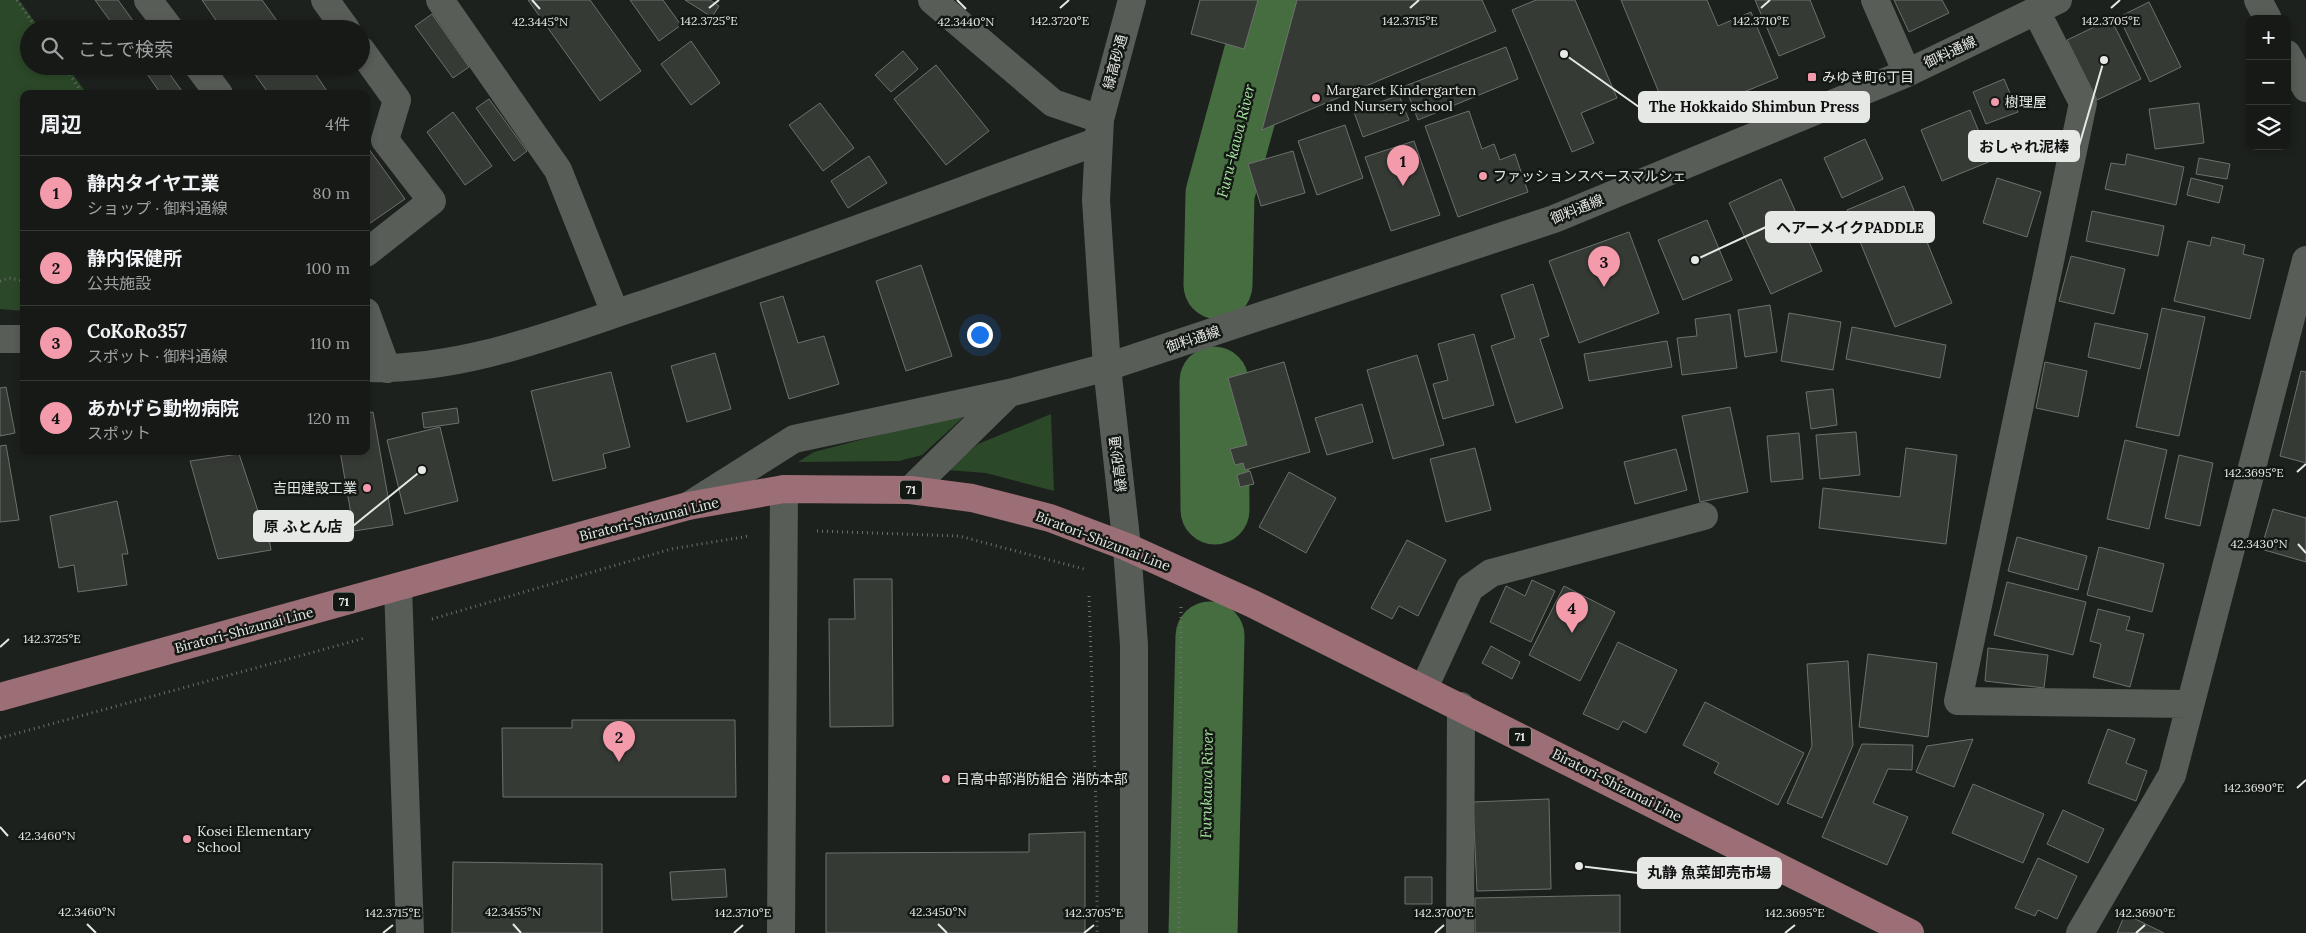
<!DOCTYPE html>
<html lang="ja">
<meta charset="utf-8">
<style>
:root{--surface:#161916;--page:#232623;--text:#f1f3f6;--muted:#9ea0a1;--line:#353835;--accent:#f39aab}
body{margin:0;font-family:Lora,"Noto Sans JP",serif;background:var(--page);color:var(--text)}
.controls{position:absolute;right:15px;top:15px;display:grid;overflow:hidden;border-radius:10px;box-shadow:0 2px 8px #0003}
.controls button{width:45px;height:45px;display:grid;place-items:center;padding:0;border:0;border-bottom:1px solid var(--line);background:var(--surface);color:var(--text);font:25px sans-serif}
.you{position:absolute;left:979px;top:334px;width:18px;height:18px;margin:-12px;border:4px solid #fff;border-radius:50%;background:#1a73e8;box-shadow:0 0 0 8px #1a73e833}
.badge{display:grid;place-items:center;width:32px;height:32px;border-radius:50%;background:var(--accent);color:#111;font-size:16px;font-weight:700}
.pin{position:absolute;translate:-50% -41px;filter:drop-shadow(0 1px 2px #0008)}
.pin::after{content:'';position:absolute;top:26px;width:18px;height:15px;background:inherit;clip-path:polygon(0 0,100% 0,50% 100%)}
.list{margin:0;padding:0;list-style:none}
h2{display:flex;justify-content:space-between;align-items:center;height:65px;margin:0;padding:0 20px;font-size:21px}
h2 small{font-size:16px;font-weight:400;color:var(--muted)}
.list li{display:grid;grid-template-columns:32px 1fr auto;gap:15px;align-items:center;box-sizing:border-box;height:75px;padding:0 20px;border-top:1px solid var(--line)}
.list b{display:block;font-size:19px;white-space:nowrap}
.list p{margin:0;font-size:16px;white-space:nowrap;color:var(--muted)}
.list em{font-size:16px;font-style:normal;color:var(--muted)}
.icon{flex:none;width:28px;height:28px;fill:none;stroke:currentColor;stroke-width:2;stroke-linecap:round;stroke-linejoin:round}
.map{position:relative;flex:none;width:2306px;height:933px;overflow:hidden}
.search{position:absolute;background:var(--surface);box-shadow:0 2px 8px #0003;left:20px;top:20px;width:350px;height:55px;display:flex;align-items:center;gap:12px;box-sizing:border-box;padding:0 18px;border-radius:28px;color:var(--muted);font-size:19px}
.panel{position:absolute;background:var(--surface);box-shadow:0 2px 8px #0003;left:20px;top:90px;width:350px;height:365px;border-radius:10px}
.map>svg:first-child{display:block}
</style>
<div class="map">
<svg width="2306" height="933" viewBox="0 0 2306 933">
<rect width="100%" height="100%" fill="#1d211d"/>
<path fill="#2b4828" d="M0,0H19L40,29H29V66H67L87,94H24V311L0,309Z
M970,411L922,455L899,461L798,462L814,452Z
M1051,414L1054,491L986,473L947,470L978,444Z"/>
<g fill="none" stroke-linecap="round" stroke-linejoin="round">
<path stroke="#456d40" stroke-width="69" d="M1218,285L1220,194L1273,0
M1214,381L1215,510
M1203,933L1210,636"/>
</g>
<path fill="#363a35" stroke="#6d716c" d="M95,0H118L139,29H116Z
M202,0H262L283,29H222Z
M528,0H590L641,71L600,101Z
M630,0H663L681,25L659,41Z
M685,0H710L719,6L712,17Z
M1200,0H1258L1244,49L1191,34Z
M1297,0H1482L1496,31L1262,130Z
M1536,0H1575L1617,98L1581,113L1594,143L1572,152L1512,10Z
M1621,0H1707L1718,26L1751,12L1778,78L1671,122Z
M1755,0H1810L1825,37L1779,56Z
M1894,0H1942L1949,13L1909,32Z
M2149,2L2181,67L2150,82L2119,17Z
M432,14L469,67L453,78L415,26Z
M2111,19L2141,79L2097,100L2067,40Z
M691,41L720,83L691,105L661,64Z
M1506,47L1518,79L1418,120L1405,86Z
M903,51L918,69L891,92L875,75Z
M936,65L989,131L946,165L894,99Z
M146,66H164L184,94H161L143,68Z
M249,66H310L329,94H269Z
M2004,79L2018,112L1986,124L1973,92Z
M1399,95L1409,120L1363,137L1354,112Z
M489,99L527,151L514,161L476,108Z
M820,103L854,148L823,171L789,125Z
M2199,103L2204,143L2155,149L2149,109Z
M1970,110L1991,161L1942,181L1921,130Z
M1469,111L1482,149L1494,144L1500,160L1515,154L1528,192L1458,217L1425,126Z
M453,112L492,166L465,185L427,132Z
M1345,125L1363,178L1317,195L1298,141Z
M1865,139L1883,179L1842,198L1824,158Z
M1414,141L1440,215L1391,231L1365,157Z
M366,145L405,199L366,226Z
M1293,151L1305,193L1261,206L1248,164Z
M2127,154L2184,167L2176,205L2105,189L2111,163L2125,165Z
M869,156L887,183L848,208L831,181Z
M2199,158L2230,164L2227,179L2196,174Z
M1997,178L2041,192L2027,237L1983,223Z
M2191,178L2223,186L2219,203L2187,195Z
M1781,179L1822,271L1771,294L1729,203Z
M1904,186L1952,303L1895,327L1847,210Z
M2092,211L2164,226L2158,256L2086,241Z
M1707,220L1732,280L1683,300L1658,240Z
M1629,232L1659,313L1579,343L1549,261Z
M2212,237L2245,245L2243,254L2264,259L2250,319L2174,301L2188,241L2210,246Z
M2071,256L2125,269L2114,314L2059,301Z
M921,265L952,356L906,371L876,281Z
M1533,284L1549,336L1540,339L1563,408L1516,423L1491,346L1515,338L1501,295Z
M783,296L798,343L824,336L839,384L789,399L760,303Z
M1770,305L1777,352L1745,357L1738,310Z
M2162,308L2205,317L2179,436L2136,427Z
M1789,313L1841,322L1833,370L1781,361Z
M1730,314L1737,368L1682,375L1677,338L1697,336L1695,319Z
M2095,323L2148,334L2140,369L2088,357Z
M1852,327L1946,345L1940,378L1846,359Z
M1474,334L1494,405L1443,419L1433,384L1448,380L1438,344Z
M1667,341L1672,367L1589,381L1584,354Z
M715,353L731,409L687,422L671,366Z
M1417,355L1444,445L1393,459L1367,370Z
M1284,362L1310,452L1245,470L1243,463L1235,465L1230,449L1247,445L1228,378Z
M2045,362L2087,371L2078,417L2036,408Z
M2301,371L2306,372V463L2280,456Z
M611,372L630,447L603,454L606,468L553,481L531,391Z
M6,387L15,433L0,436V388Z
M1833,389L1837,425L1811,429L1806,392Z
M1362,404L1373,442L1327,455L1315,418Z
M1730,407L1748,492L1700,502L1682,416Z
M457,408L459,423L424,428L422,413Z
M373,412L393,525L354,531L340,451H366V413Z
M440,427L458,501L405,514L387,440Z
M1856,432L1860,475L1820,479L1816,435Z
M1799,433L1803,479L1771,482L1767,436Z
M2125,440L2167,450L2149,529L2107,519Z
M6,445L19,520L0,522V446Z
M1475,448L1491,510L1446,522L1430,459Z
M1906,448L1957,455L1946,544L1819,528L1823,488L1900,497Z
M1676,449L1687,490L1635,504L1624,462Z
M239,454L258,511L265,516L271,550L218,559L190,461Z
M2179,455L2213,463L2200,526L2165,518Z
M1250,471L1254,484L1240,487L1237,475Z
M1289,472L1336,498L1306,553L1259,527Z
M117,501L128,554H122L127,585L78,592L74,565L59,568L50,516Z
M2273,509L2306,518V562L2261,549Z
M2017,537L2087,556L2078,590L2008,571Z
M1407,540L1446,560L1418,616L1399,606L1392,619L1371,608Z
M2099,547L2164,564L2152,612L2087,595Z
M854,579H892L893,726L830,727L829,619H855Z
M1532,580L1555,591L1531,642L1490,622L1506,586L1525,596Z
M2007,582L2086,602L2073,655L1994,635Z
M1564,586L1615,612L1580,681L1529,655Z
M2098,609L2130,617L2126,630L2144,634L2130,687L2093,677L2101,644L2090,641Z
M1618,642L1677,670L1646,733L1623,721L1618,730L1583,714Z
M1491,646L1520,662L1512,679L1482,663Z
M1988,648L2048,655L2044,688L1985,681Z
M1868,654L1937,663L1928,737L1859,727Z
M1848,661L1853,745L1822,818L1787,803L1812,746L1807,664Z
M1705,702L1804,753L1778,805L1714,773L1719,763L1683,745Z
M572,720H735L736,797H503L502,728H572Z
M2108,729L2135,739L2126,763L2147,771L2136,801L2088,783Z
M1973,739L1954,787L1916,772L1927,746Z
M1862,744L1913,745L1912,770L1888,769L1873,803L1908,817L1887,865L1822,837Z
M1973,784L2044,814L2023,863L1952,833Z
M1549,799L1551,889L1477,891L1473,802Z
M2063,810L2104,829L2088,863L2047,844Z
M1085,832V933H826V853L1029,852V834Z
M2038,858L2077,876L2057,919L2038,910L2035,916L2015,908Z
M453,862L602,864V933H452Z
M725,869L727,897L672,900L670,872Z
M1405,877H1432V904H1405Z
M1620,895V933H1475V898Z
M2125,914L2164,933H2117Z"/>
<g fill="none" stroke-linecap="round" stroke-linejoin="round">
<path stroke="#6c706c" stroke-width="3" stroke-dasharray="1 4" stroke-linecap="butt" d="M17,0L37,29
M64,66L83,94
M0,281L9,278L24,281
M817,531L959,536L1084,569
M1089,596L1097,834V933
M432,619L671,549L749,536
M0,738L365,638
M1179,933L1181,607"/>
<path stroke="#585d58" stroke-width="28" d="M148,0L170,29
M325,0L346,29
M440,0L558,170L615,313
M932,0L1053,103L1100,119
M1132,0L1100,119L1096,200L1107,367L1127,547L1134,645V933
M1875,0L1907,73
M2258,0L2268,19
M2036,11L2083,103L1958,701L2189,704
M361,50L397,100L385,140L432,201L366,253
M2287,54L2306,88
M198,66L219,94
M366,312L387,369
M0,339H24
M366,368C464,371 556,333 647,303C799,252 949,195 1099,141
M910,490L1009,393
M688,506L794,439L1009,393L1107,367L1554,219L1907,73L2058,0
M398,587L410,933
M1424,688L1470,588L1491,573L1704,516
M781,933L784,489
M1460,933L1461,706
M2080,933L2172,775L2306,260"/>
<path stroke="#9c6e75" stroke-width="28" d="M0,697L688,506L784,489L910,490L972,498L1050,518L1127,547L1253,604L1910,933"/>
</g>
<path fill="none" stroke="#e5e8e5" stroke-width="2" d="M532,0L540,9M957,0L966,9M709,8L719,0M1060,8L1069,0M1410,8L1419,0M1761,8L1770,0M2111,8L2120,0M2297,472L2306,464M2298,544L2306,553M0,647L9,639M2297,788L2306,780M0,827L8,836M87,924L96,933M513,924L521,933M938,924L947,933M383,933L393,925M734,933L743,925M1084,933L1094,925M1435,933L1444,925M1785,933L1795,925M2136,933L2145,925"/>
<g fill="#f39aab" stroke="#141814" stroke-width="2">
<rect x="1807" y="72" width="10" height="10" rx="2.5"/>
<circle cx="1316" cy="98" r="5"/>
<circle cx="1995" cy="102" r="5"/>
<circle cx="1483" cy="176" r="5"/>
<circle cx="367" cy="488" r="5"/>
<circle cx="946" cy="779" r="5"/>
<circle cx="187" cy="839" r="5"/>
</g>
<g text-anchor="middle" stroke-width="5" stroke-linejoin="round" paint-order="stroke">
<g fill="#141814" stroke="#a6aaa6" stroke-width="1">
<rect x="900" y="480.5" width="22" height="19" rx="4"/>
<rect x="333" y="592.5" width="22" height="19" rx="4"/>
<rect x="1509" y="727.5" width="22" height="19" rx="4"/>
</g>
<g font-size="12" font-weight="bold" fill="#e5e8e5">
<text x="911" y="494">71</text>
<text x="344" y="606">71</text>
<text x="1520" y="741">71</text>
</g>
<g font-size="14" fill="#e5e8e5" stroke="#141814">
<text transform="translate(1950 52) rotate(-25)" y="5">御料通線</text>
<text transform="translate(1115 62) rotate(-75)" y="5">緑高砂通</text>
<text transform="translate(1577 209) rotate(-22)" y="5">御料通線</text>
<text transform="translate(1193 339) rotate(-18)" y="5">御料通線</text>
<text transform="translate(1118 464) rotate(-97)" y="5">緑高砂通</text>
<text transform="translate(649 519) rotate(-14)" y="5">Biratori-Shizunai Line</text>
<text transform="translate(1103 541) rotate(21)" y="5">Biratori-Shizunai Line</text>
<text transform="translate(244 630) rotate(-15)" y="5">Biratori-Shizunai Line</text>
<text transform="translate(1617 785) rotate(27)" y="5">Biratori-Shizunai Line</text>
</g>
<g font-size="14" fill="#e5e8e5" stroke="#141814" text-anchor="start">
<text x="1822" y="82">みゆき町6丁目</text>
<text x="1326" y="95">Margaret Kindergarten<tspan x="1326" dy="16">and Nursery school</tspan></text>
<text x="2005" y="107">樹理屋</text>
<text x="1493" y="181">ファッションスペースマルシェ</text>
<text x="357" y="493" text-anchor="end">吉田建設工業</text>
<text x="956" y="784">日高中部消防組合 消防本部</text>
<text x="197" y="836">Kosei Elementary<tspan x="197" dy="16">School</tspan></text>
</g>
<g font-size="15" font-style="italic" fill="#a6e59f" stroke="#141814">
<text transform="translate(1236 141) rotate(-76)" y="5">Furu-kawa River</text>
<text transform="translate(1207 784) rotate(-89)" y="5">Furukawa River</text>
</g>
</g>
<g font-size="12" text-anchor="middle" fill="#e5e8e5" stroke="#141814" stroke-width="5" stroke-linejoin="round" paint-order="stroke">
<text x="709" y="25">142.3725°E</text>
<text x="1060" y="25">142.3720°E</text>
<text x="1410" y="25">142.3715°E</text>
<text x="1761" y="25">142.3710°E</text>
<text x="2111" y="25">142.3705°E</text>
<text x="540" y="26">42.3445°N</text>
<text x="966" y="26">42.3440°N</text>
<text x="2254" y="477">142.3695°E</text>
<text x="2259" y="548">42.3430°N</text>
<text x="52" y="643">142.3725°E</text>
<text x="2254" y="792">142.3690°E</text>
<text x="47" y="840">42.3460°N</text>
<text x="87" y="916">42.3460°N</text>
<text x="513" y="916">42.3455°N</text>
<text x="938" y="916">42.3450°N</text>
<text x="393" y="917">142.3715°E</text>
<text x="743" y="917">142.3710°E</text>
<text x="1094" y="917">142.3705°E</text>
<text x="1444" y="917">142.3700°E</text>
<text x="1795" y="917">142.3695°E</text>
<text x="2145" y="917">142.3690°E</text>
</g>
<path fill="none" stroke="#e5e8e5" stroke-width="2" d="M1564 54L1639 107M2104 60L2079 146M1695 260L1766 227M422 470L353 526M1579 866L1638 873"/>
<g fill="#e5e8e5" stroke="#141814" stroke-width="2">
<circle cx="1564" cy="54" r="5"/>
<circle cx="2104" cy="60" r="5"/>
<circle cx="1695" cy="260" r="5"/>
<circle cx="422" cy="470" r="5"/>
<circle cx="1579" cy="866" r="5"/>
</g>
<g fill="#e5e8e5" stroke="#e5e8e5" stroke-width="2">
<rect x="1639" y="92" width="230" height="30" rx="5"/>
<rect x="1969" y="131" width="110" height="30" rx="5"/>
<rect x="1766" y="212" width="168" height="30" rx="5"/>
<rect x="254" y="511" width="99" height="30" rx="5"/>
<rect x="1638" y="858" width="143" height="30" rx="5"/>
</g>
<g font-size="15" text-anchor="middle" font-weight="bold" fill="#111">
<text x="1754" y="112">The Hokkaido Shimbun Press</text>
<text x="2024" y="152">おしゃれ泥棒</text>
<text x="1850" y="233">ヘアーメイクPADDLE</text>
<text x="303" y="532">原 ふとん店</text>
<text x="1709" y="878">丸静 魚菜卸売市場</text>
</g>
</svg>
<div class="controls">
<button>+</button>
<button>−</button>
<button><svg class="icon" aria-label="layers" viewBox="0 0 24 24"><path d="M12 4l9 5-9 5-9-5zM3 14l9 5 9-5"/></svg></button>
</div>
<div class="you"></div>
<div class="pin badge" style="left:1403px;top:186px">1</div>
<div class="pin badge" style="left:619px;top:762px">2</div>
<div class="pin badge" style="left:1604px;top:287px">3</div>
<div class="pin badge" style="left:1572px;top:633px">4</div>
<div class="search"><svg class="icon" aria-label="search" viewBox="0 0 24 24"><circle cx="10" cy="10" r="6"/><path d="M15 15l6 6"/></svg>ここで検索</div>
<section class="panel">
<h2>周辺<small>4件</small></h2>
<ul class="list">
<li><span class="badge">1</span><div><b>静内タイヤ工業</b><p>ショップ · 御料通線</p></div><em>80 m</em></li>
<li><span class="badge">2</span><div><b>静内保健所</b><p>公共施設</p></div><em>100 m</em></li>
<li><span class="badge">3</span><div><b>CoKoRo357</b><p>スポット · 御料通線</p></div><em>110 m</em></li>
<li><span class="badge">4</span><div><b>あかげら動物病院</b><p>スポット</p></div><em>120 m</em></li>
</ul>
</section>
</div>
